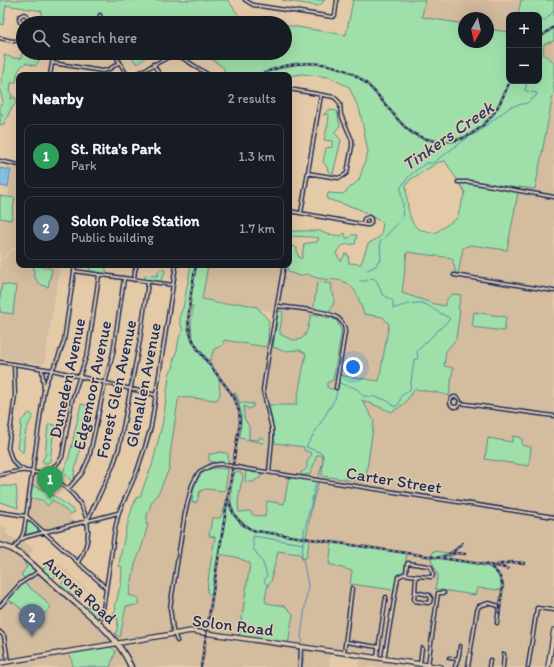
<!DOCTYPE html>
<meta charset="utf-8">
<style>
:root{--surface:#171b24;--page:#20242c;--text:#f1f3f6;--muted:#9ea1a6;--line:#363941;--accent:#d93025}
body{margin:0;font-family:Itim,sans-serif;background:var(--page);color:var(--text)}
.controls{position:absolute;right:12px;top:12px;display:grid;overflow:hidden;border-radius:8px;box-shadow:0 4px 16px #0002}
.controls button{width:36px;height:36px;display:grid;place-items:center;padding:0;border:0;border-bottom:1px solid var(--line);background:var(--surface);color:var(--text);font:20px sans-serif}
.compass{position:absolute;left:458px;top:12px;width:36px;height:36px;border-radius:50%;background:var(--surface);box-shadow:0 4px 16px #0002;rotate:188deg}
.you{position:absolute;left:353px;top:367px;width:14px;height:14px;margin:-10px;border:3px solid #fff;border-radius:50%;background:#1a73e8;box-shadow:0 0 0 6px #1a73e833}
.badge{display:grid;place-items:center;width:26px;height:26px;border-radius:50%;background:var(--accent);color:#fff;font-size:13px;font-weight:700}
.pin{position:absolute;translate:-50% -33px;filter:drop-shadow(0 1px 2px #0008)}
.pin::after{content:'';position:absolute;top:21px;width:14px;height:12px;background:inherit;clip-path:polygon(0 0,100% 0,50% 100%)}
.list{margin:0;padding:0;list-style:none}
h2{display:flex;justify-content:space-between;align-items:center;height:52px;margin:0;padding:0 16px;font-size:17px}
h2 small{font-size:13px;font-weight:400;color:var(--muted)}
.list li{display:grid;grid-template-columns:26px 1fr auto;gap:12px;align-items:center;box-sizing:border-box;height:64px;margin:0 8px 8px;padding:0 8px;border:1px solid var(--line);border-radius:8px}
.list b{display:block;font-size:15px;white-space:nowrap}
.list p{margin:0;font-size:13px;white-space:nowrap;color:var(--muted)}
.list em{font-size:13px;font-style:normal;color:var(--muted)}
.icon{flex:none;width:22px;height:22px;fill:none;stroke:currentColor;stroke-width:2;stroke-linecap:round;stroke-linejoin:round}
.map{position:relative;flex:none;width:554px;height:667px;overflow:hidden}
.search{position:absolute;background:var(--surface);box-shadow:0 4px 16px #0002;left:16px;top:16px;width:276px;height:44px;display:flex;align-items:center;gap:10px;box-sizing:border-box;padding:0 14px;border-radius:22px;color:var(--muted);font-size:15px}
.panel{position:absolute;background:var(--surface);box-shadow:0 4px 16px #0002;left:16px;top:72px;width:276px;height:196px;border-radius:8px}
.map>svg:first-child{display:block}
</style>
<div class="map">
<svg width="554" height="667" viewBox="0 0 554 667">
<rect width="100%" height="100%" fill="#e5caa8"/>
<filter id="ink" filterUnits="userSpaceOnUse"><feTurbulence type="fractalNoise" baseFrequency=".025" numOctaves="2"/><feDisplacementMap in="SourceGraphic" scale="8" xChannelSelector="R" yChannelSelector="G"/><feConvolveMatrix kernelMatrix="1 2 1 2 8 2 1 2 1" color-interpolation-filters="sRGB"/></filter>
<g filter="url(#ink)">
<path fill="#d4bc9f" d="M425,0H521L518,15H509V32L488,29V18H464V24L422,17Z
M554,41V62L543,54L544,44Z
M553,94H554V667H359L360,655L331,651L329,667H110L118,644L70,651L73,667H0V545L12,549L21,539L34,549L26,559L112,636L116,631L120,624L128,576L180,397L213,400L220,394L219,379L207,364L210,361L214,348L223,345L224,340L270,348L283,272L345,282L354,290L364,314L383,317L389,324L379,382L338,375L404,404L415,389L439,393L446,351L456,339L445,306L435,304L402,293L407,252L452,259L456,273L458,274L463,248L471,244L507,250L519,187L535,188Z
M13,166L19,167V196L18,203L19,204V250L12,248L0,260V196L8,197Z
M12,250L19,251V265H50L60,269L44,364L0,358V261L2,260Z
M208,265H282L274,312L202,299Z
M29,499L41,500L44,502L46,506L53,500L70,514L73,524L45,532L27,515Z
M0,526L7,527L6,534L17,540L13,545H8L0,543Z
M58,563L92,594L93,602H91L90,594L57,565Z"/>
<path fill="#9fe0aa" stroke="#5d8884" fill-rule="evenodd" d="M0,0H228L239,16L276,23H115L114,21L97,19L95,23H40L42,11L6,5L3,25L0,24Z
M282,0H325L319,6Z
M353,0H425L422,17L464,24V42H488V29L509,32V81H539V15H518L521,0H554V41L544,44L543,54L554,62V94L553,95L535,189L519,187L507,250L470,245L463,248L458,274L456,273L452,258L407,252L402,293L435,304L445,306L447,299L452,294L461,295L458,309L460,310L456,339L446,351L444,366L453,368L449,396L439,393L415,389L404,404L392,412L362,400L374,421L365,482L322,476L323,455H317L310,474L302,475L301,474V472C310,469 305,466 308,460C309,458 310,457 312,455L311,453L304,450V447L275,443L269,405H296L305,359L306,354L300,350L283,351L273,347L278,314L280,310L282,311L283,312L280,329V334C284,336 290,340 295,340C308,341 308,324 311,315L332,318L337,321L341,330V335L333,380L327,383V387L330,389H336L338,375L379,381L389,324L383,317L364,314C360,304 357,287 345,282C339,279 325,280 317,278C310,276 308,272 300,276L288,272L287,266L289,265L291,247L293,246L297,248V252L299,258H302L304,244L308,243L317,242L319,238C309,236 299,237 289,236V231H320L326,234L341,236L345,233L346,238H349L352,235H357L355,244C345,245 340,243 336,254L341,261L345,254H348L349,263L361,264L368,244L381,236L383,223L359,209L327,199L328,193L343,194L359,180L368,152L360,111L349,87L329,77L302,74L289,76V75H224V68L203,53H285V25L346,35ZM445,161L465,192L457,218L435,233C429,231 421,231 417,228C407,221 407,196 406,185L411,179L439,162Z
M24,53L32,54L34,53H45L35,66L26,63C18,67 17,75 16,83H11L10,93L12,94L11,99L15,97L17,102L11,109L4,124L0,125V119L3,114H0V105L2,104L3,102L0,89L3,81L1,80C5,72 6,64 4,55C10,57 15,59 22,58L21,54Z
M70,53H96L95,58L79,59Z
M134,53H150L138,64L134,61L132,57Z
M328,110L337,111L340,126L334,132L341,140L333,174L328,171L327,167L323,162L326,148L332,147V141L324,140L328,124L329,114L323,115Z
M0,196L15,198L11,220L0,218Z
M34,265L52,269L48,287C36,284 33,278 34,265Z
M88,265H106L105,266L107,274L91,272Z
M191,265H208L202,299L212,301L216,303L225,304L239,303L257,307L269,321L268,339L266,347L224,340L223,345L214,349L210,361C205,356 197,347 194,341C190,330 191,317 193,306L189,307L187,321L188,330L192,341L198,352L219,378L220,394L217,400L180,397L178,401L170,455V463L169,469L159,492L152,502L147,515V521L146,524H148L143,543L135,565L129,595L139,598L138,604L132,606H126L120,637L115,634L117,631L118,619L112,617L116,608L114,605L117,600L119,589L121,586L122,567L119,566C120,555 123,545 125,534C129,520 130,511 137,497H140L147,477L152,466L163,421L169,377L170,372L174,367L173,362L177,350L179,338L183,330L180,323V314L183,308Z
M160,269H164L165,272L160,282L144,279L145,275H146L155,276L158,275V272Z
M320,282L332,284C330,293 333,290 334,297C335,301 332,307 330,311L318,310L314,306C315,298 316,290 317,283Z
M2,284L16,286L13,314L0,312V298Z
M474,312L506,317L504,331L472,327Z
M234,393H235L237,396L239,402L250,404L253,403V407L248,409L245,406H244V418L249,426V439L255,440H259L260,437L264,438L263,443L240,438L241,414L239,404Z
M81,404L89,406L82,441L74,474L75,479L72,482L63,472L69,457Z
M30,413L33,416C30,422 26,428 25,435C23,440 25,446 23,452H22L17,447L19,435L21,428V421L27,415Z
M51,424L55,425L57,429L53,437L50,461L47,463H45L42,461L45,456L48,425Z
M513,436L522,438V445L531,447L529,466L485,459L488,438L512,442Z
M219,452L226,453L228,454V463L212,462L209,460V454H213Z
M214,468L228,469L225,491L206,489L200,491L197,502L192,503C192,493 196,477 204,472C207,470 211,469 214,468Z
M246,471L261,474L262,476L253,482H249L245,481Z
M235,472H240L243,476C241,486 236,503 239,512L250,511L253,515L265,517L267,501L284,504L289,475L319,480L312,505L306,538L310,539L306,558L302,559L300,554L278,551C276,562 272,572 271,582L268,584L265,599L266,603L285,606L293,614L288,645L239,638L250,563L236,557L218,554L211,596L207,592L209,573L215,537L209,536L212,518H220L225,508L227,495C231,512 231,515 244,527L249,526C245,524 240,521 236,517C228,506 231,484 235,472Z
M31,485C48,490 61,500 75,512L70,514L53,500L47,506C43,497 37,500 29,498Z
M0,486H16L18,508L0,502Z
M28,522H30L38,529L37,532L28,534H25L27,523Z
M332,542L407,553L404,572L401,574H397L394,590L350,584L352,571L329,564Z
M433,551L448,553L451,559L489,567C498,573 502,580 501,590L477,588L475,595L435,589L438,575L431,560Z
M25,562L27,563L35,570L34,573L25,578L21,575L27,567L25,565Z
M49,564L59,571L52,580L42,571L47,565Z
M66,578L70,583L72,582L76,586L67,594L59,587Z
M23,582L45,600V601L51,607L40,618L35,614L32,618L13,602L12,603L8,599Z
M88,605L89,606L88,607L91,609L94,605H97V608H101L98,619H96L84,609Z
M111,647L116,651L110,667H73L70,653Z"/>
<path fill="#85c1e4" stroke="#5b87ae" d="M0,168L11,170L8,187L0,186Z"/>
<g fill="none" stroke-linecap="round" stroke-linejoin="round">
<path stroke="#5b87ae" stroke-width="1" d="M539,20H545L554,11
M367,270L376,266L378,261L381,260L380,242C388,235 393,227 402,220L403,204L401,193V187L410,175L426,163H433L467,138L478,132L510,107L527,103L536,96L537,93L527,91L525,90L527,81
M319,476L323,461L322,453L306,447L335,399L339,383C351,388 355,384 363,396C373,397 388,397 394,407L399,404L401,396L410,390L414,360L418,358L417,351L450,319C447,316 445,316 442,314C435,311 429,305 422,303C415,302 399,306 393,309V301L382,294L377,281L373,278L365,281H360
M268,586L264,581L267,576L263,563L253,548V536L303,544
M303,642L301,637L308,585L302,554L304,532L316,483
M302,667L305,652"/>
<defs>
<path id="street" d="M245,0L253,5L333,17L335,15L337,0
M100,15L101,23
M23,23L20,22L19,19L20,16L24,14C27,15 29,18 28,21L25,23
M0,38C8,40 17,44 23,37
M114,53L127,75
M53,63L102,71L108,70L120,62
M153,64L160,75
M50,75L54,53
M135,75L174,54H176L209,75
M289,89L334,97L340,103L341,115L352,140V146L348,168L347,173L343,176L338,178L307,173
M0,161L19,165
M458,182H470L554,197
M289,211L366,225H369L371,223V219L369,217L366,218L364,219L363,224
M301,213L321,95
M74,271L173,285
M454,275L554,291
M134,280L135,270L137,265
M278,306C293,308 326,310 338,318C343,322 345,326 345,332L336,388
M0,362L52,370L156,395
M14,364L15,395L8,448L12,460L16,465L24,470
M42,369L44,389
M450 402a5 5 0 1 1 10 0a5 5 0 1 1-10 0Z
M459,403L554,416
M269,472L272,439V429L263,390L267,364L284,265
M39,473C49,472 57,465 62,457L72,400L88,351L99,275
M0,475C9,473 18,470 27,471C71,476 106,521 78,562
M68,489L82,473L89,458L105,383L113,353L124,279
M0,512L26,516L102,584L106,589
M87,521L113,466L119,448L140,340L148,282
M22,539L26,537L118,513
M13,549L21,539L24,531L44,390L47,380L58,358L64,341L75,265
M406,574L407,564L408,563L428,566L431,567L432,570L433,575L432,577L416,576
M0,606L21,583L39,571
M99,622L102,616L115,529L119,512L137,471L145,447L151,427L176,265
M0,632L4,636L8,661
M177,641L173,630L170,608L185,513L192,485L196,477L199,472L212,465L221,464L247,469L554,517
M346,642L378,647
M344,653L352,588
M377,657L386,597
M449,658L458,659
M384,659L398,577L404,574L416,576L415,592L429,595L431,598L430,602L428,603L415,601L414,599L415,592
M420,664L422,648
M428,665L438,593H444
M300,667L301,647
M455,667L459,655L460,646
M468,667L477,611L479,606L489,603L499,606L497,623
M489,667L490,660
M503,667L504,654
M528,667L537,608L554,610"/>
<path id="secondary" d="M0,663L191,631L441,667
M548,667L554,630"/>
<path id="primary" d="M0,545L12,549L24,557C40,571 55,585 70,598C94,619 118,637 131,667"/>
</defs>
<use href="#street" stroke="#1b2f5e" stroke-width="5"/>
<use href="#secondary" stroke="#1b2f5e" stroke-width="6"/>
<use href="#primary" stroke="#1b2f5e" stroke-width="7"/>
<use href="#street" stroke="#e4cbac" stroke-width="2"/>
<use href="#secondary" stroke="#e4cbac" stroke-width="3.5"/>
<use href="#primary" stroke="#e4cbac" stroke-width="4"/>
<defs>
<path id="rail" d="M539,38L554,27
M260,75C295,57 343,58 372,89C384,101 393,116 406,128C420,141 445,145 463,138C473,134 483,126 490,118C499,108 504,94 510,81
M196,265C193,284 187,306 189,325C189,334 193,342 198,349L234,397L239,411L240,421L201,667
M229,501C232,515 242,527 256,531L502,567L508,569
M449,555L456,553L465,554
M440,557C450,555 455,551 462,543
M497,565L512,562L524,563
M489,566C497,570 501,577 503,585L499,613"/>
</defs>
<use href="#rail" stroke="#1b2f5e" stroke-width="2.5"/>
<use href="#rail" stroke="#e4cbac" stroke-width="1" stroke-dasharray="3" stroke-linecap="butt"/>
</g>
</g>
<g text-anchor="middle" stroke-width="3" stroke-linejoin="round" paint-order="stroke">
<g font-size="17" fill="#1b2f5e" stroke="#e4cbac">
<text transform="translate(67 378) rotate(-78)" y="6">Duneden Avenue</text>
<text transform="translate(92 385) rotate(-78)" y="6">Edgemoor Avenue</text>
<text transform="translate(143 385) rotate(-79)" y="6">Glenallen Avenue</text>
<text transform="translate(116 389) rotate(-78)" y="6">Forest Glen Avenue</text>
<text transform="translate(394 480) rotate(9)" y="6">Carter Street</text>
<text transform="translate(80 590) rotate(42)" y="6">Aurora Road</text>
<text transform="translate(233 625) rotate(7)" y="6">Solon Road</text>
</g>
<g font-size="18" font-style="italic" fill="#263e6b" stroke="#e4cbac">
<text transform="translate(448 136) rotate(-35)" y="6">Tinkers Creek</text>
</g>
</g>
</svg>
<div class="controls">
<button>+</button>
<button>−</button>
</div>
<svg class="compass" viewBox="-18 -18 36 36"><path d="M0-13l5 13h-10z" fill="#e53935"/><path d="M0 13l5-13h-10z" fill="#9ea1a6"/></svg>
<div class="you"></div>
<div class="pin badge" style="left:50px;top:499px;background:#2e9e5b">1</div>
<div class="pin badge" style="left:32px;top:637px;background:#5c6f8a">2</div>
<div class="search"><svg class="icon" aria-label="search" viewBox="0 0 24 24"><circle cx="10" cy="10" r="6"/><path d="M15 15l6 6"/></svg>Search here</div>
<section class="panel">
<h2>Nearby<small>2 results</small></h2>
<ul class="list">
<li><span class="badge" style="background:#2e9e5b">1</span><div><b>St. Rita's Park</b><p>Park</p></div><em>1.3 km</em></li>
<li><span class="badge" style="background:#5c6f8a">2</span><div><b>Solon Police Station</b><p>Public building</p></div><em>1.7 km</em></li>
</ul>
</section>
</div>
